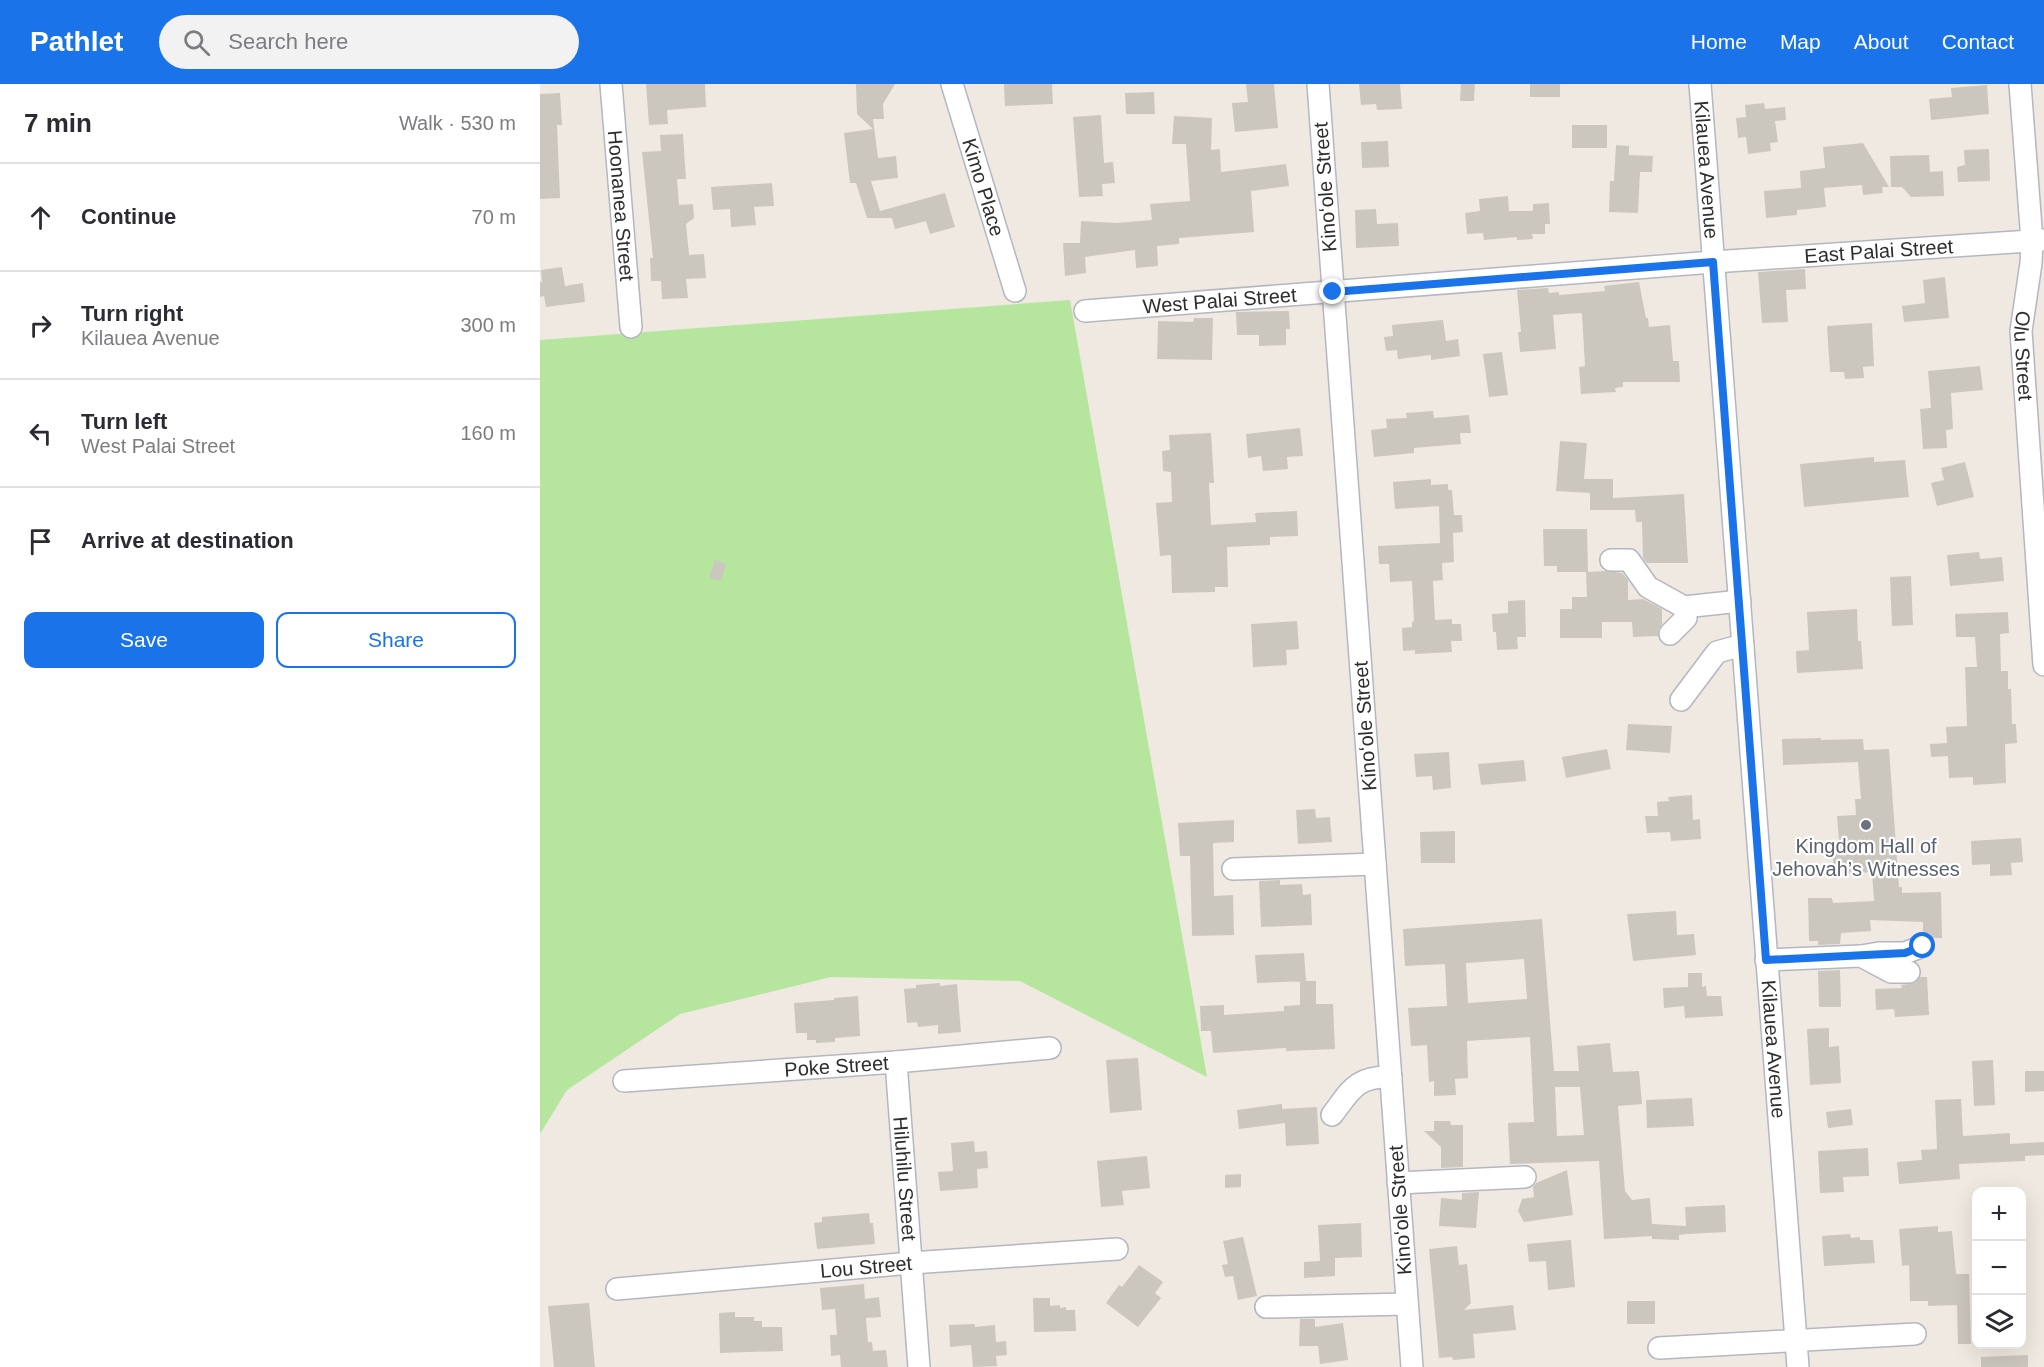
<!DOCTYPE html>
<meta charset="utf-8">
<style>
:root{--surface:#fff;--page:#f2f2f3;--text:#2b2b33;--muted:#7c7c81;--line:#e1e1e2;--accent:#1a73e8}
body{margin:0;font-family:Helvetica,sans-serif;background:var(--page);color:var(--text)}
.controls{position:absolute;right:18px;bottom:18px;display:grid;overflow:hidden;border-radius:12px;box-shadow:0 6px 24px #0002}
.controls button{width:54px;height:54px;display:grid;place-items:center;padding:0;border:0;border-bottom:2px solid var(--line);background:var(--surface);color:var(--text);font:30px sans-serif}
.stop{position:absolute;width:18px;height:18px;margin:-14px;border:4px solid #1a73e8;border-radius:50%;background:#fff}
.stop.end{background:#1a73e8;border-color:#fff;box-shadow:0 2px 6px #0008}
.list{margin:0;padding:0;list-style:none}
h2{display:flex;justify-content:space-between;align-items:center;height:78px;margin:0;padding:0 24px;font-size:26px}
h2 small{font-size:20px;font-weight:400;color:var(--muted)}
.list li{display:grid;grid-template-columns:39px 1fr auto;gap:18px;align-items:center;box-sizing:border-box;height:108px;padding:0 24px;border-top:2px solid var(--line)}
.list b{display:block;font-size:22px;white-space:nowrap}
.list p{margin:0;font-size:20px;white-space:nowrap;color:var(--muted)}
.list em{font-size:20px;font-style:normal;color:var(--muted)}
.actions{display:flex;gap:12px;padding:18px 24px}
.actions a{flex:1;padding:14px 0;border:2px solid var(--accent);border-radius:12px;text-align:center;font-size:21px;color:var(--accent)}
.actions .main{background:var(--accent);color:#fff}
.icon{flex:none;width:33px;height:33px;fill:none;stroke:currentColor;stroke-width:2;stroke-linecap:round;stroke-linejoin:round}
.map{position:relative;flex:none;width:1504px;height:1283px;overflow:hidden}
header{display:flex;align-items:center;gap:36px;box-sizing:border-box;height:84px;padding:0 30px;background:var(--accent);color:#fff}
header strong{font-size:28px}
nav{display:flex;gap:33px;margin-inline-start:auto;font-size:21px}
.search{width:420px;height:54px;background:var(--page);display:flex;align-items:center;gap:15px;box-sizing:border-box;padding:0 21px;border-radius:33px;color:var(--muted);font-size:22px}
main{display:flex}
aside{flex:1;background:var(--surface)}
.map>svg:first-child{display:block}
</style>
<header>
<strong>Pathlet</strong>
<div class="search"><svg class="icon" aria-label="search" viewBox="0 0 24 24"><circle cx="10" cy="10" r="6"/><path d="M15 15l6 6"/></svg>Search here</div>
<nav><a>Home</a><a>Map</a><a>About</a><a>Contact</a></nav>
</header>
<main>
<aside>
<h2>7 min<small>Walk · 530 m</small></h2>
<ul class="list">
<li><svg class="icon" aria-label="ahead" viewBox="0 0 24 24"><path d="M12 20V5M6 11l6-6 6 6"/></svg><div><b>Continue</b></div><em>70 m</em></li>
<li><svg class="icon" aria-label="right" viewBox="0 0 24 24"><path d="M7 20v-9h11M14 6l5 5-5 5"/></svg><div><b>Turn right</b><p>Kilauea Avenue</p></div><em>300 m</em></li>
<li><svg class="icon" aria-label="left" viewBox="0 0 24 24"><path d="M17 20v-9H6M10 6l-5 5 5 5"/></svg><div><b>Turn left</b><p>West Palai Street</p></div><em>160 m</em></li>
<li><svg class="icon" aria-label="arrive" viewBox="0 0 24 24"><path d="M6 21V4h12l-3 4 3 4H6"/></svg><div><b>Arrive at destination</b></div></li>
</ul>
<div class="actions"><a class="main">Save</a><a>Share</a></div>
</aside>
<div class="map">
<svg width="1504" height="1283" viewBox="0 0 1504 1283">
<rect width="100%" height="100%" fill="#efe9e1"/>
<path fill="#b6e59e" d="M530,216L667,993L480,897L291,893L140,930L27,1006L0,1050V256Z"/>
<path fill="#cbc7bf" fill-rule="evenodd" d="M106,0H165L166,23L127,26L128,40L109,41Z
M316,0H355L343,20L344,35H333L338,74L356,72L358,94L331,97L340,127L405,109L415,143L390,150L386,137L355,145L352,134H327L316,99H310L304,49L333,45L317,30Z
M464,0H512L513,20L465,22Z
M706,0H734L738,44L695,48L692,19L708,18Z
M819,0H860L862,25L837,26L836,20L821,21Z
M921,0H935L934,17H920Z
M990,0H1020V13H990Z
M1447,1L1449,30L1391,36L1389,15L1412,13L1411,4Z
M614,8L615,30H586L585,9Z
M20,9L22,41H17L20,114L0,115V10Z
M1224,19L1225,25L1245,23L1246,36L1235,37L1238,58L1230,59L1231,67L1208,70L1206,53L1198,54L1196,34L1206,33L1205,21Z
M561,31L564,79L573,78L575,99L562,100L563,112L539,113L533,33Z
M634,32L672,34L671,66L680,65L681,88L746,80L749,102L711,107L714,148L639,154V160L617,162L618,182L596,184L595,166L545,173L546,189L525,192L523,159H540L541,137L576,139L612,136L610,120L650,117L646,60H632Z
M1032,41H1067V64H1032Z
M143,50L146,95H137L139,121L153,120L154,134L146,140L149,171L164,170L166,194L146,195L148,214L122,215L121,197H111L110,174H113L102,68L121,67L120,51Z
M848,57L849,83L822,84L821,58Z
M1323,59L1349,103H1342L1343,109L1323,111L1322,101L1284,104L1286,123L1257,126V131L1226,134L1224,107L1261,104L1260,87L1285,84L1283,63Z
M1076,61L1089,62V71L1113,72L1112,88H1100L1098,129L1069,128L1070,97H1074Z
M1449,65L1450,97L1418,98L1417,83L1425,81L1424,66Z
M1389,71L1390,88L1403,87L1404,112L1371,113L1362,103H1351L1350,72Z
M232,99L234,122L214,123L216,141L191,143L190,125L173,126L171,103Z
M968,112L969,127H993V120L1009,119L1010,140H1005V150H992L993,155L977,156V153L944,156L943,149L927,150L925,129L940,127L939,115Z
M836,125L837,140L858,139L859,162L816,164L815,126Z
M22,183L25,202L43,199L45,218L6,223L4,212L0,213V198H2L1,186Z
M1265,185L1266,205L1246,206L1248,238L1222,239L1218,188Z
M1405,193L1409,234L1364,238L1362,222L1385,219L1383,196Z
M1099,198L1106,234H1108L1109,243L1130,241L1133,277H1139L1140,298H1083V303L1075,304L1076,308L1041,310L1039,283L1045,282L1042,230L1040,229L1013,231L1016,265L980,268L978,248H981L977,206L1008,204L1009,209L1019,208V211L1065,207L1064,202Z
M749,227L750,245H746V261L719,262V251H697L696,228Z
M654,234H673L672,276L617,275L618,237L653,238Z
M903,236L906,257L918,255L920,272L891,276V271L858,275L857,266L846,267L844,253L853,252L852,241Z
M1332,239L1334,282L1323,283L1324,294L1305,295L1304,288H1290L1287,242Z
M962,268L968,311L949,313L943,270Z
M1440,282L1443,306L1411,309L1413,345L1406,346L1407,364L1383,365L1380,325L1391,324L1388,287Z
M893,327L894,334L929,331L931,349H920L921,360L874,364V369L834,373L831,346L847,344L846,335L867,334L866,329Z
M760,344L763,372L747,373L748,385L723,387L721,372L708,374L706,350Z
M671,349L674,399H669L671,441L716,438L715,429L757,427L758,452L730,453V461L687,463L688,503H675V508L632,509L631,471L620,472L616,419L632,418L631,388L623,387L622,367L630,366L629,351Z
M1020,357L1047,359L1044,395H1073V414L1144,410L1148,479H1107L1103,474L1102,438H1096L1095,426H1050V409L1016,407Z
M1334,373V378L1365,376L1369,413L1264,423L1260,380Z
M1425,378L1434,413L1397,422L1391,399L1404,396L1401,384Z
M891,395V401L908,400V406H912L914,431H922L923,448L913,449L914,478L902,479L903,496L893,497L895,536L912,535V540H921L922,557H911L912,568L875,570V566L863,567L862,544L872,543V538L874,537L872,497L850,498L849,480H839L838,462L900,459L899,422L855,425L853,398Z
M1003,445H1047L1048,488H1017V482H1004Z
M1439,468L1440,475L1462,473L1464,497L1410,502L1407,471Z
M175,476L186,479L181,497L169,494Z
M1065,487L1082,489L1088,496V516L1103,515L1122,525V540L1118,546V552L1093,553L1092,538H1062V554H1020V525H1032V513H1047L1046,488Z
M1371,492L1373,541L1352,542L1350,493Z
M985,516L986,553H977L978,565L957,566L956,548H953L952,530L968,529V517Z
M1317,525L1318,557H1321L1323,585L1257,589L1256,567L1269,566L1267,528Z
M1468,528L1469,549L1460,550L1461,587H1468V605H1471L1472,640H1476L1477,659L1465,660L1466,699L1433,701V693L1409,694L1408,672L1391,673L1390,660L1407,659L1406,643L1427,642L1425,583H1437L1435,553H1416L1415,530Z
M757,537L759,565L746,566L747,581L713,583L711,540Z
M1088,640L1132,642L1130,669L1086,666Z
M1281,654V656L1323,655L1324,666L1349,665L1359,803H1362V809L1401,808L1402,854H1392L1383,850V838L1330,836L1331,847L1301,849L1300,860L1278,861V857H1269L1268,814H1292L1293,819L1334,817L1332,788L1294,791L1292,757H1299L1297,732L1316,731L1315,715H1321L1318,678L1243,681L1242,655Z
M1067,665L1071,685L1026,694L1022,673Z
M909,668L911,704L893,706L892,692L876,693L874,670Z
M984,676L986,697L941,701L938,680Z
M1152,711L1153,736L1160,735L1161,755L1131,757L1130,748L1107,749L1105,732H1118L1117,718L1129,717L1128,713Z
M775,725L776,734L790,733L792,758L758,760L756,726Z
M694,736V758L673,759L674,812L693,811L694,851L652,852L650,772H640L638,739Z
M915,747V779H881L880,748Z
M1481,754L1483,778L1471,779L1472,791L1450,792V780L1432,781L1431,757Z
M740,796V801L762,800L763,811L771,810L772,841L721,843L719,797Z
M1136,827L1137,851L1154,850L1156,871L1093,877L1087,830Z
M1002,835L1014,987H1039L1037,962L1070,959L1073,988L1099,987L1102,1020L1078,1022L1085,1107L1092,1116L1110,1114L1112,1140L1146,1142L1145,1123L1185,1121L1186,1148L1147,1150V1148V1150L1139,1151V1156L1112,1155V1152L1064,1155L1059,1077L970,1080L968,1039L994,1038L990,953L927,957L928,994L915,995L916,1011L894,1012V997L889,998L887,961L871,962L868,924L907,922L905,880L865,882L863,845ZM984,875L987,915L928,919L926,879ZM1015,1003H1040L1044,1051L1017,1052Z
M764,869L766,897L717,899L715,871Z
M1300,886L1301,923H1279L1278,887Z
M1148,889H1162V903L1166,902L1167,912H1181L1183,932L1145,934L1144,922L1124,924L1123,904L1148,903Z
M1380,893H1387L1389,931L1355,933L1354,925L1336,926L1335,905L1362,904L1361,901L1375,899Z
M760,897H776V920H793L795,965L746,967V964L673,969L671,947H661L660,922L684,921V931L744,927V922L760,921Z
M400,899V902L417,900L421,948L398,950V941L378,943L377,938L367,939L364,905L376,904V901Z
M318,912L320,952L295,954V958L276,959V956H267V949H256L254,919L294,916V914Z
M1289,944V963L1299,962L1301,999L1270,1001L1267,945Z
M598,974L602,1026L570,1029L566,976Z
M1453,976L1455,1021L1434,1022L1432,977Z
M1485,987H1504V1007L1485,1008Z
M1152,1014L1154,1042L1107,1044L1106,1016Z
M1421,1015L1423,1052L1470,1049V1060L1504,1058V1071L1485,1072V1077L1419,1080L1420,1095L1359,1100L1357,1078L1382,1076L1381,1066L1397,1065L1395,1016Z
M742,1020V1025L777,1023L779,1060L746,1062L745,1039L699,1045L697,1026Z
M1311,1025L1313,1041L1288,1044L1286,1028Z
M894,1037H910L911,1041H923V1083L901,1084V1063L884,1047H894Z
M434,1057L435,1068L447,1067L448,1084L437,1085L438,1104L400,1107L398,1088L413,1087L411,1059Z
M1328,1064L1329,1092L1303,1093L1304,1108L1280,1109L1278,1067Z
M607,1072L610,1104L582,1107L584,1121L561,1123L557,1077Z
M1027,1086L1033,1131L984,1138L978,1127L982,1115L994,1113L993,1103L996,1099Z
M701,1090V1103L685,1104V1091Z
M939,1108L936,1144L899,1142L901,1114L922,1116V1109Z
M329,1129L330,1139H333L335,1160L277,1165L274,1139L282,1138V1133Z
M821,1139L822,1173L795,1174V1192L764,1194V1178L780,1177L778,1141Z
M1398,1142V1148L1412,1147L1416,1190H1429L1431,1260H1418L1417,1221L1388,1222V1217H1370L1369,1181L1362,1182L1359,1145Z
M1310,1150L1311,1154L1320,1153V1156H1333L1335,1179L1284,1182L1282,1152Z
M703,1153L717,1212L698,1216L693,1192L685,1193L682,1181L688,1180L683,1157Z
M1031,1156L1035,1203L1008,1206L1006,1177L989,1178L987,1160Z
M917,1162L919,1181L927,1180L931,1219L924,1226L973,1221L976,1246L933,1250L935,1274L913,1276L912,1273L899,1274L889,1165Z
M599,1181L623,1198L615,1209L621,1214L598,1243L566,1219L579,1201L582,1203Z
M324,1200L325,1215L339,1213L341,1233L326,1234L328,1258H332L333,1267L346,1266L348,1283H301L300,1271L291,1272L290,1251H297L295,1225L282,1226L280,1204Z
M493,1214H510V1222L520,1221V1224L526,1223V1226H535L536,1247L494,1248Z
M1087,1217H1115V1240H1087Z
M49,1219L55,1283H14L8,1222Z
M195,1228V1233H214V1237H222V1243H242L243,1267L180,1269L179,1229Z
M760,1235H775V1243L803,1239L808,1276L780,1280L778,1262H759Z
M435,1240V1243L455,1241L456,1258L466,1257L467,1271L456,1272L457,1282L433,1283L431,1261L410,1263L409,1241Z
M1488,1271V1283H1441V1273Z"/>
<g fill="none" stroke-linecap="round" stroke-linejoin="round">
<defs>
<g id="minor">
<path id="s1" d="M71,0L91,243"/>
<path id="s2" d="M412,0L475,207"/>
<path d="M778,0L872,1283"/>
<path id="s3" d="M1160,0L1258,1283"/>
<path id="s4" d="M1480,0L1492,157L1491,179L1481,247L1504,581"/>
<path id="s5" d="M545,227L1173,178L1504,156"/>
<path d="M1071,476H1089L1108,503L1144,523L1200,517"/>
<path d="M1130,550L1146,534L1144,523"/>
<path d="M1141,616L1177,568L1203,561"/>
<path d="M693,785L835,780"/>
<path d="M1321,872L1339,869H1365L1383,862"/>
<path d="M1226,876L1321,872L1351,888H1369"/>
<path id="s6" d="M356,978L379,1283"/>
<path id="s7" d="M84,997L356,978L510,964"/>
<path d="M792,1031C811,1006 816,992 851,993"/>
<path d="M858,1099L985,1093"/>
<path id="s8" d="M77,1205L371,1179L577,1165"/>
<path d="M726,1223L867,1220"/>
<path d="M1119,1264L1375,1250"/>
</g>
</defs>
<use href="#minor" stroke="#b4b7c1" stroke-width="24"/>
<use href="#minor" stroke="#fff" stroke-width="21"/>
</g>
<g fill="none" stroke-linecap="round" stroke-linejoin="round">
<path stroke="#1a73e8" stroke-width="8" d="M793,208L1173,178L1226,876L1365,869L1383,862"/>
</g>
<circle fill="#6b7280" stroke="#fff" stroke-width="2" cx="1326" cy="741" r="6"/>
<g text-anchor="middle" stroke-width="4.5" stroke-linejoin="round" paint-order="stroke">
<g font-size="20" fill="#2e2e2e" stroke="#fff">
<text dy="7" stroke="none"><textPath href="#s3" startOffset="86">Kilauea Avenue</textPath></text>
<text transform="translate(785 103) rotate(-94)" y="7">Kinoʻole Street</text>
<text dy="7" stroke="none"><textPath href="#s2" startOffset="108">Kimo Place</textPath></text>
<text dy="7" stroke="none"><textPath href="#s1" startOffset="122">Hoonanea Street</textPath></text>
<text dy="7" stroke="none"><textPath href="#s5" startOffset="796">East Palai Street</textPath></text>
<text dy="7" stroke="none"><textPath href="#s5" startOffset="135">West Palai Street</textPath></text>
<text dy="7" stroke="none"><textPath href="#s4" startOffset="273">Olu Street</textPath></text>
<text transform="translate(825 642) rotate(-94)" y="7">Kinoʻole Street</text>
<text dy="7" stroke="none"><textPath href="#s3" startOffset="968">Kilauea Avenue</textPath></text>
<text dy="7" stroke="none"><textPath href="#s7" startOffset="213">Poke Street</textPath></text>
<text dy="7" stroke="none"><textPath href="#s6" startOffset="117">Hiluhilu Street</textPath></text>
<text transform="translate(860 1126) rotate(-94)" y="7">Kinoʻole Street</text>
<text dy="7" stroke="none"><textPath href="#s8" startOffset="250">Lou Street</textPath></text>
</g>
<g font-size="20" fill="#5b616d" stroke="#fff">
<text x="1326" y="769">Kingdom Hall of<tspan x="1326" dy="23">Jehovah’s Witnesses</tspan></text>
</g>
</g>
</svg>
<div class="controls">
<button>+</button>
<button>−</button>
<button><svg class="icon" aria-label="layers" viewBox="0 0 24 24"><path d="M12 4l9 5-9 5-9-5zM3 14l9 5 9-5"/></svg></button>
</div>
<div class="stop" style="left:1383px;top:862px"></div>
<div class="stop end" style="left:793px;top:208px"></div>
</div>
</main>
